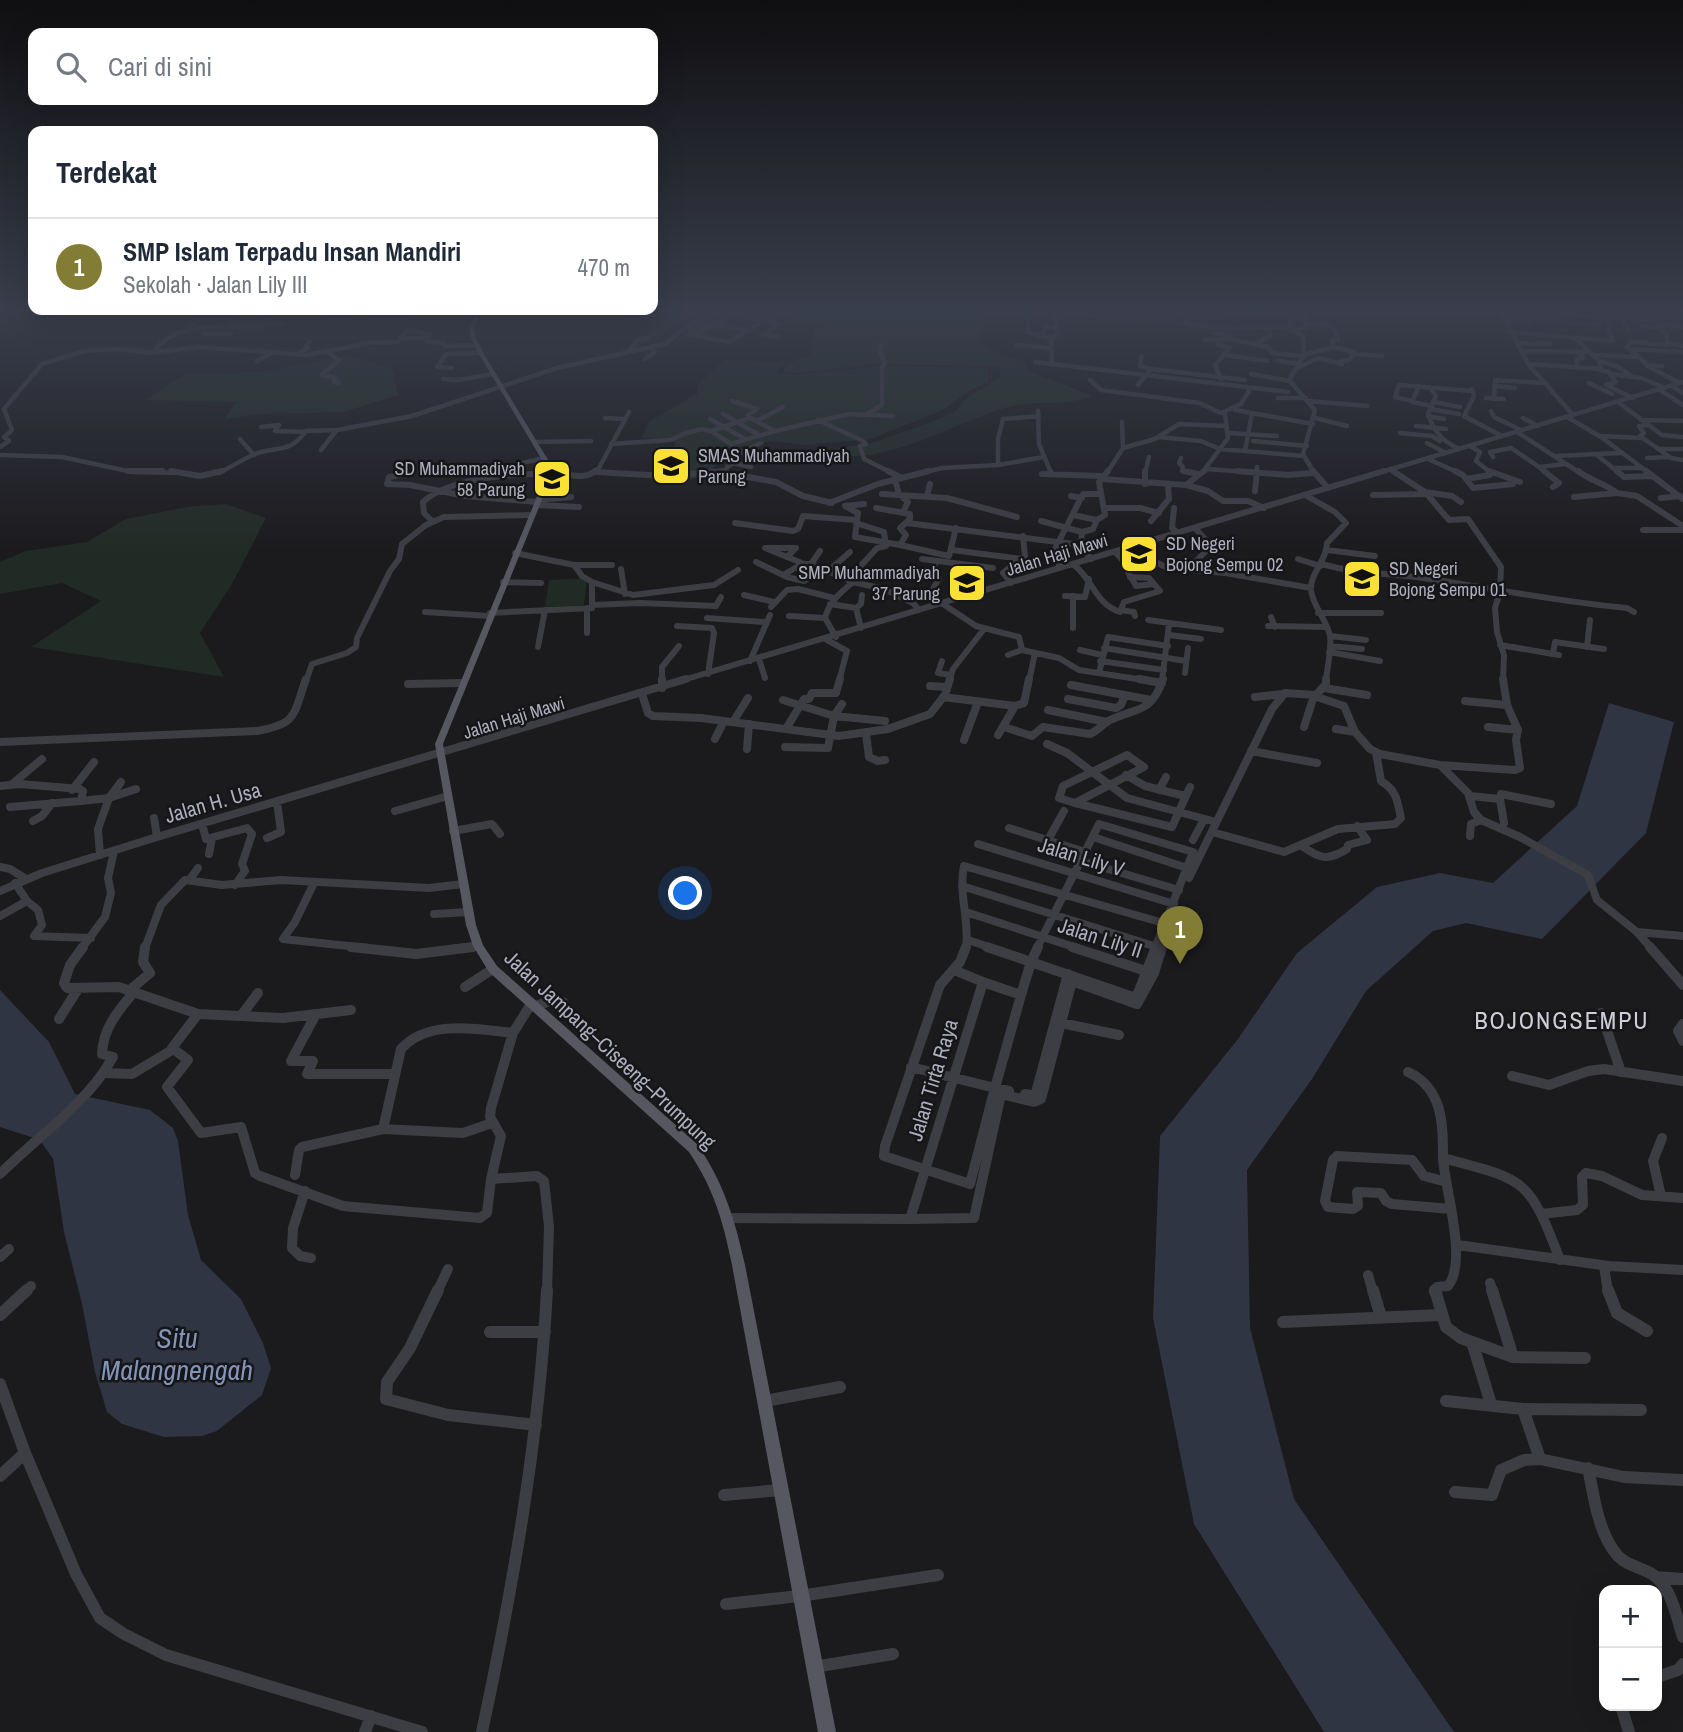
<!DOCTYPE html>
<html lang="id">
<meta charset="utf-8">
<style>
:root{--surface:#fff;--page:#f6f6f7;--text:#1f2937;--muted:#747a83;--line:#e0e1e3;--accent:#827c35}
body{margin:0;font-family:"Archivo Narrow",sans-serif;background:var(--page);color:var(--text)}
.controls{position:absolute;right:21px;bottom:21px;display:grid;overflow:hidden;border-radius:14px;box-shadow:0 7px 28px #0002}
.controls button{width:63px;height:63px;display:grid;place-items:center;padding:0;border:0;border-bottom:2px solid var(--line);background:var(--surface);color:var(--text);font:35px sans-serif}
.you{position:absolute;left:686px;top:894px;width:24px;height:24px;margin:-18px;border:5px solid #fff;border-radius:50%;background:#1a73e8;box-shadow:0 0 0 10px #1a73e833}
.badge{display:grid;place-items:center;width:46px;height:46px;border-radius:50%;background:var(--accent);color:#fff;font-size:23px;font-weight:700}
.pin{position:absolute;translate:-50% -58px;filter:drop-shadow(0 2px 4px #0008)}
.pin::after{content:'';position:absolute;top:37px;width:24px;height:21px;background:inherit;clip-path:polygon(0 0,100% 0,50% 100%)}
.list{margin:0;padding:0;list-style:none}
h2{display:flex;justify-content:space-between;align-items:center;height:91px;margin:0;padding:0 28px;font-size:30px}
h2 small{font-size:23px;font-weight:400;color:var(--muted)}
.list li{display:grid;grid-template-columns:46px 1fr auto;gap:21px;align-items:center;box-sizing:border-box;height:98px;padding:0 28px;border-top:2px solid var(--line)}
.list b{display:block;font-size:26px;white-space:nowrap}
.list p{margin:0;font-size:23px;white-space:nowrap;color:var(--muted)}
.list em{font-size:23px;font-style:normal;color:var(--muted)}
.icon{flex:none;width:38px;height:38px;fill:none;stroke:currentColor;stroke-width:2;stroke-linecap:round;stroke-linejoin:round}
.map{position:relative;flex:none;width:1683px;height:1732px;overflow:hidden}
.search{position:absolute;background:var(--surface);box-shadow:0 7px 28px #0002;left:28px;top:28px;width:630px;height:77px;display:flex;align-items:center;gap:18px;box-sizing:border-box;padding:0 24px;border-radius:14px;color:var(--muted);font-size:26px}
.panel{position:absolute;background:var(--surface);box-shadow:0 7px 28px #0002;left:28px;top:126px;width:630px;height:189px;border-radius:14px}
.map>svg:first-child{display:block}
</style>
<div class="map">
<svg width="1683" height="1732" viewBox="0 0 1683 1732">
<rect width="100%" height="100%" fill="#1b1a1d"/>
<path fill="#212b25" d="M380,310H422L404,324L361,322Z
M650,310H676L682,318L657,340L637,346L659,320L653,311Z
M798,310H842C828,326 807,325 787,324Z
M847,310H976L984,326L978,342L993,352L1023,361L1028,371L1092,396C1066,407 1040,400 1013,406C954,420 880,473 819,451L872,443L929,423L955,412L965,399L1000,378V366L870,364L799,373L782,372L789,364L810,355L815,330Z
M347,355L392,369L398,395L344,412L265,414L224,419L237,402L145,400L184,375L270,371Z
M724,360L787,362L775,373L796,375L879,366L988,368V382L967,392L945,409L871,439L805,445L773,441L738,447L713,468L712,478L670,480L675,440L642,438L649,422L698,393L697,386Z
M226,504L266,518L232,584L200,633L224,677L31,647L101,601L62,583L0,594V562L26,551L87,542L126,519L187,507Z
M587,578L584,605L545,607L549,580Z"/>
<path fill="#2f3542" d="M1609,703L1674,722L1646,833L1542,939L1466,923L1433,931L1366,991L1312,1079L1247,1170L1250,1328L1294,1499L1454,1732H1324L1194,1524L1153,1318L1160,1136L1238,1039L1297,953L1377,887L1440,873L1493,883L1577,806Z
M0,990L49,1042L75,1094L150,1110L173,1128L178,1141L188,1215L201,1260L241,1299L263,1343L271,1368L262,1395L217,1431L202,1436L164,1437L122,1424L107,1412L95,1372L82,1304L64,1232L53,1159L42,1143L34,1138L0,1127Z"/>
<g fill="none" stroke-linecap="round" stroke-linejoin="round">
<path stroke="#3d3d44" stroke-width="4.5" d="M1021,310L1029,320L1027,332L1052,338
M1074,310V313C1097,318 1120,317 1144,319C1173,321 1201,327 1230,329C1257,330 1279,320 1303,336L1304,355L1289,380L1315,410L1303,454L1314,473
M1097,310L1100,311
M1272,310L1286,312L1292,329L1307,327L1303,322L1310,310
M1500,310L1528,364L1573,415
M1515,310L1599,317L1598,325L1526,318L1519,311
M1674,310L1683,311
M318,311H336
M717,311L780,324L764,334
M1251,313L1270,315
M1622,317L1628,330
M1653,317L1683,318
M336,320L350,310
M1505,320L1530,322
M349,321L365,310
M231,323H283
M704,323L749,331
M706,323L686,334L729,342L782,310
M1187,323L1185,317H1218L1219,311
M1304,324L1327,325L1335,329L1338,340H1332L1333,347
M1658,324L1683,327
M1642,326L1662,328
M187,329L200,318L327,316
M1509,332L1613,341L1609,330L1610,316L1656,321
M1213,333L1231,335
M203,334H231
M762,334L778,337
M694,335L742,310
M1037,335L1043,334L1045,327L1056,328
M401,338H426
M1575,338L1599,361L1600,370L1609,372L1616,382L1606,385L1633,398
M1205,340L1230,339L1268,347L1272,353L1303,356
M1632,342L1668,345L1666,333L1645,310
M1632,342L1627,347L1651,368L1680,383
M1517,343L1551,344
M1669,343L1683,346
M1217,344L1230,348L1215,365L1221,379
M1255,344L1270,336V326
M1016,345L1051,348
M1629,349L1683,352
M1521,351L1588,352
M327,352L339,360L322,375L335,378L334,382L339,383
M628,352L638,340L649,338
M153,353C176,319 224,327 260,328L276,310
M298,354L308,348L306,346L310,342
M1353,354L1382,356
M1226,355L1267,361
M1304,355L1333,347L1355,352L1349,360L1338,362
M1593,355L1638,357
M1141,356L1140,366L1150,369
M645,359L654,353L653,346
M257,361L273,352
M1278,361L1300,364
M1599,361L1617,366L1630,375
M1035,362L1288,392
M1528,364L1602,369
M1052,365L1051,339L1058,333L1055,310
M1577,366V359L1583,358L1578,352
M1647,366H1662
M1299,367L1319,358L1342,364
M452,368L437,367L446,354L480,353
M1251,374L1290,381
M1610,374L1641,378L1665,388
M443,379L458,380L493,374
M1090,380L1101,390L1199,403L1221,413L1241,404L1250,389
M1589,383L1612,394
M1138,385L1151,369L1245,380
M1419,386L1412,402L1432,406
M1494,386L1515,388
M1672,386L1683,393
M1430,387L1436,396L1428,413C1433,431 1442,441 1459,449
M1472,389L1474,396L1464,416L1502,436
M1660,390L1683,405
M1278,398H1306
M1486,398L1504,399
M1494,399L1495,380L1542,383
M732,401L757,409L748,415L750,418
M1308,401L1367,406
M1413,401L1395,397L1399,385L1473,391
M1434,402L1460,407
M1618,402L1662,435L1683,437
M1430,409L1459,414
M1235,410L1313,424
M1038,411L1039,444L1051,473
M1491,411L1494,417L1521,430
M869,413L882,405V368L885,363L878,347L882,345
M723,414L759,435
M1428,416L1444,419
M1567,417L1601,437L1649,473
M605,418L623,419
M1315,418L1347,426
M1523,418L1538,426
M710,419L745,439
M818,420L863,441L866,444L860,446L864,459L892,473
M1641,420L1683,421
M757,421L783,407
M1122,422L1123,448
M1648,425L1639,426L1644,433L1640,436L1671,458L1683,460
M1416,426L1446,429
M261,427L279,425L275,431L305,432
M711,431L731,444L775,431
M1517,432L1580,473
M1229,433L1277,436
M1400,433L1432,436L1440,441
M1599,436L1643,438
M1158,437L1201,441L1220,449L1304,456
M240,439L254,455
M1253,441L1307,446
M536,442L591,441
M1427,443L1446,453
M611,444L671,440L686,433L702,429L711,431L750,418L775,431L849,414L893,416
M1470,446L1480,452L1476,461L1491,473
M0,447L9,441L4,437L12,430L4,409L42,364L84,351L116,349L150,353L199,347L306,355L370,343L398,342L407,330L430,334L426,341L443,343L445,346L476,345
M1658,449H1683
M321,450L336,431
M1245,451L1252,413
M741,452L757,457
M0,455L62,457L132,472L182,473
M1557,456L1596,454
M1493,457L1490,452L1511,448L1539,467L1565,464
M1181,458L1179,463L1183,467L1182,471L1192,473
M1647,458L1669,457
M1428,459L1459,473
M733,463L751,467
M513,465L545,458
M998,465V439L1003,419L1039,416
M1257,467V473
M1539,467L1546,473
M1612,468H1642
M1207,469L1260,473
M1390,469L1396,473
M596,472L613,473
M219,473C231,467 243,459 255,454C279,445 288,455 306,431L337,430L412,416L557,368L665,344L685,328L718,310
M593,473L599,468L629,412
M725,473L727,467L739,460L737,454L761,443
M922,473L942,468L998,465L1044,457
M1107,473L1123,448L1155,439L1179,424L1226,426
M1145,473L1149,457
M1202,473L1228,438L1225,414
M1378,473L1683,382
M1619,473L1596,454L1622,453"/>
<path stroke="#3d3d44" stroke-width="6" d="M128,471H162
M171,471L200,476L222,471
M888,471L902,478
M1050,471L1051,474
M1145,471V484
M1183,471L1198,474
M1237,471L1288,475L1313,473
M1313,471L1328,488
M1393,471L1425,492L1449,520L1468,519L1501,567L1500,592L1495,608L1497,632L1504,655L1503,681
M1455,471L1463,475L1473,488L1513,484
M1489,471L1520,482
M1544,471L1559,483L1553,487
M1617,471L1624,477L1653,476
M1646,471L1683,499
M596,472L665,476L726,471
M725,473L776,482L803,496L832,503
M1042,474L1102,476
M400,475L389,477L387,484L410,485L465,496L537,502
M1102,479L1186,485L1208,491L1223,501H1248L1264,508
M1466,479L1490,475
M895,480L899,494L908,502L903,512
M1186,485L1204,471
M1255,491L1257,471
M1425,492L1452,496L1461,502
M1617,493L1637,496L1683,526
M882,494L947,498L1017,517
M1305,495L1335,512L1346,523L1327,543C1327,560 1310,573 1311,590C1313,607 1327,620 1330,636C1332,649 1327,668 1326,681
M1373,495L1427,494
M927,496L930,484
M1071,496L1082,498
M1574,497L1617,493C1604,483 1591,481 1578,471
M1661,498L1680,496
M538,500L571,497
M829,503L878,484L929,471
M864,504L845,506L858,513L855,537L900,545L906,535L900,528L910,519V514L876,508
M536,505L579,507
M1104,508H1140L1159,513
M1174,508L1172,528L1178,533
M1073,515L1097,520
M432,521L424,513L423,502C451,476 521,473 559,474C571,474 585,480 595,471
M1041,521L1082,532L1093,529L1097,520L1105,515L1099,482L1108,471
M1151,521L1169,499L1168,485
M735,523L793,531L798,529L803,516L856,520
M907,523L1081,545
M1643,530H1683
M1082,532L1081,545L1091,559
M1146,543L1153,561L1168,568L1225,573L1311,588
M900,545L949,556L956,528
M765,548H796L787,557Z
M952,550L1022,559L1025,556L1023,536
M1327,550L1375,556
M1115,552L1128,566V572L1136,586L1154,584
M515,553L574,565H612
M787,557L802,563
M922,559L993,568
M1298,559L1320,566
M936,561L933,571L939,578L932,591L934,598L976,626L1019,637L1022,650L1059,658L1079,670L1150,681
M756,562L787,577L804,581L823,570
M811,564L820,551
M1073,564C1093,579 1095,604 1120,612L1124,602L1160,591L1149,578L1130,577
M1321,564C1358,574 1386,573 1423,578C1491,588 1558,602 1627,608L1634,612
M574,565L582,576L592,582L633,595L714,585L738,570
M1060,568L1054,551L1083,494H1100
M621,569L625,594
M1192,570V565L1211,546L1195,528
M827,572L850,552
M783,575L802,564H811L853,582L884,589L913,603L919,610
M848,580L877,548L886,546L884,532L856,523
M503,582L541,583
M1011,583L1003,573L1010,567L1013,558
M744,595L774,602
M1065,596L1085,597L1089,579
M1073,596V628
M830,604L856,608
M592,605L640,603L716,606L721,597
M771,607L787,590L798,589L834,598
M587,608V633
M1120,610L1134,612L1135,616
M425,612L490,616
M490,613L592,608V582
M1318,613H1381
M789,616L825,618
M1271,617L1275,627
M707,618L765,622
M1148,620L1221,630
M677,626L712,628L714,633L708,674
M1268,626L1327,627
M861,628L856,608L861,604L862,595
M1169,635L1201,639
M1330,636L1366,640
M836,637L825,618C829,602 840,593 853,582
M827,640L847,651L839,681
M1500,645L1559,655
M1330,646L1362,649
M538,647L545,610
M1587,647L1590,620
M1104,648L1186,661
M1080,650L1102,655
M1329,652L1380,661
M1553,654L1555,642L1604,649
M1008,655L1022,650
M759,659L765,678
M750,661L770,615
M942,661L938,673L951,675
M1100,661L1164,670
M1099,673L1108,637L1168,646
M1185,673L1188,648
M306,681L312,664L347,653L356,647L357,638L390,571L399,559L402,544L426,525L444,517L532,515
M662,681V667L679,646
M680,681L1384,471
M949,681L953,669L984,629
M1029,681L1035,653
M1162,681L1169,624"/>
<path stroke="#3d3d44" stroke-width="8" d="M662,679V688
M1139,679L1162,683
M408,684L462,683
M1071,685L1151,700
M930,686L946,687
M1324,688L1367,695
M642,694L648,713L653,716L701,718L839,736L888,729L930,714L945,695L950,679
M943,697L1015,706L998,735
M1255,697L1283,694
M1068,699L1116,708L1121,705L1125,695
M783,700L834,716L885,721
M1465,701L1507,705
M1015,706L1024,703L1029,679
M1048,710L1107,722
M733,722L748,698
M1004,727L1032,736L1043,727L1090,734C1097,731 1102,725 1108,721C1136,707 1151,715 1163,679
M1304,727L1314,696L1344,706L1355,732L1370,749L1380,754L1440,765L1468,793L1474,812L1481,820L1520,837L1588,875L1597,900L1637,932L1651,948
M1488,727L1518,730
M786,729L804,699H809L812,693H836L840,679
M1336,729L1355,732
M866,734L869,757L878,761L885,760
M715,739L724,721
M964,740L978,702
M0,742L257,731C298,724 293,715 306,679
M1047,744L1067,753L1127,798L1216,822
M785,747L828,748L834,716L842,704
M747,749L749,724
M1251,751L1317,763
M1127,755L1144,767L1075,803L1059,798L1063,786Z
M1440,765L1515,770L1520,768L1516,740L1518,730L1507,705L1503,679
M1126,775L1145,786L1185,796
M11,785L42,759
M0,786L20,784L80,789L83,791L81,801L109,798L98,829L100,855
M72,790L94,762
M1159,790L1166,777
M1470,796L1500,799L1501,794L1551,804
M109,798L136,789
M109,798L121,782
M1500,799L1504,823
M1075,803L1172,827L1190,787
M10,807L81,801
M395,811L448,796
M154,818L157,837
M33,821L42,816L52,803
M202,824L206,839L247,828L252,834L242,864L245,871L235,885
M1009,828L1085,852
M453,831L492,824L500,834
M1212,832L1284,852L1338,829L1395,824L1401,818C1397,800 1397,791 1381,781L1376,752
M1470,836L1471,824L1481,820
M1093,837L1187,868
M267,838L281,832L277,802
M1048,840L1064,811
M1193,840L1204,819
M978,844L1174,904
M1302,846C1320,859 1328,861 1347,849L1348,845L1367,840L1357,826
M209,854L212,838
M1081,861L1179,890
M0,867L10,869L26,879
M1189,878L1272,709L1285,693L1316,695L1326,684V679
M190,879L198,868
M314,883L295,922L283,939L367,948
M962,886L1157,947
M0,891L42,873L157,837L686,679
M27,901L38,910L42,925L34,936L91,938
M966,912L1077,948
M434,914L469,912
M0,916L27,901L15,883
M1637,932L1683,936
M968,940L992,948
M82,948L105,917L111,893L108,878L114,851
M145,948L161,905L185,880L222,885L281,880L429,888L463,884
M459,948L478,946
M966,948C970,921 958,894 964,866L1167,924
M1037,948L1099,824L1193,852L1155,948
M1162,948L1163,945"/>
<path stroke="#3d3d44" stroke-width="10" d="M83,947L70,965L64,983L67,988L119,987L198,1014L283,1018L351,1010
M351,947L416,954L473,947
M966,947L960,962L940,985L885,1146L884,1156L970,1184L995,1088L1009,1091
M987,947L1031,962
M1072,947L1146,971
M1650,947L1683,985
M1031,962L1136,998L1156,947
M1031,962L1038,947
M954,970L983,982
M465,987L493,969
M130,990L150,973L143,962L145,947
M531,1004L513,1033L491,1108L490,1117L501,1136L491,1179L537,1176L544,1181L549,1226L547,1292
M533,1007L553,1000L563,1002
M1601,1013L1621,1072
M198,1014L172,1048L188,1060L167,1087L201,1133L241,1127L255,1173L260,1176L343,1206L480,1218L487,1213L491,1179
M316,1014L291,1061H313L307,1074H395
M241,1016L258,993
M59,1019L78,989
M1061,1023L1119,1035
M1683,1024L1678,1031L1683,1041
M911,1067L995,1088L1021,995
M1408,1072C1443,1088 1443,1124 1443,1158C1526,1180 1529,1178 1560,1260
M103,1073L113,1057L102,1054C103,1028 118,1011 134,992
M1512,1076L1549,1085L1588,1071L1604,1069L1683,1081
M1025,1094L1035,1096L1068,974
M383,1129L401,1049C428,1019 477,1029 513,1033
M0,1174C34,1140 75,1112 103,1073L132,1074L172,1050
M295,1175L299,1150L302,1147L383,1129L463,1133L492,1123
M1443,1181L1424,1176L1412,1160L1337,1156L1333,1160L1325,1201L1328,1207L1353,1209L1358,1206L1357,1192L1381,1193L1386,1201L1392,1204L1451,1209
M305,1191L293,1228L292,1248L300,1256L311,1258
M1661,1196L1653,1161L1662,1138
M1541,1214L1577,1210L1583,1205L1582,1177L1586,1173L1602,1176L1642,1195L1683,1198
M727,1218L910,1219L983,982L1021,995L1031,962
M910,1219L974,1218L1001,1094L1034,1102L1041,1099L1072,981L1137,1004L1154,973L1162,947
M1458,1245L1609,1266L1683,1270
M0,1257L9,1249
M1604,1266L1608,1292
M1368,1275L1373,1292
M1490,1283L1493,1292
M25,1292L31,1286
M437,1292L448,1269
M1434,1292L1437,1287L1448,1286C1468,1261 1445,1190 1443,1158"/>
<path stroke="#3d3d44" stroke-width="12" d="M438,1290L410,1348L387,1382L386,1399L448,1415L536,1425
M1373,1290L1381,1317
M1435,1290L1446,1327L1461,1338L1513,1357L1585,1358
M1492,1290L1513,1357
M1608,1290L1617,1313L1647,1331
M0,1315L27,1290
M1283,1322L1440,1315
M490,1332H545
M1472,1342L1491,1404
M0,1384L25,1453L76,1574L100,1618L124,1634L166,1655L422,1732
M765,1401L840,1387
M1446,1401L1523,1409
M1641,1410L1523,1409L1540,1459L1624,1477L1683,1480
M1588,1468C1594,1496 1598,1534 1618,1556C1627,1566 1641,1567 1652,1574C1672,1587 1676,1616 1683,1637
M0,1476L25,1453
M1455,1492L1492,1495L1501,1470L1524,1460L1540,1459
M724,1495L780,1490
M1656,1577L1683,1579
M726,1604L800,1596L938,1575
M814,1667L893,1654
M1657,1677L1678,1670L1683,1664
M1621,1706L1629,1732
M365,1732L371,1716
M482,1732C513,1586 539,1440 547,1290"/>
<path fill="#575761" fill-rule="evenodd" d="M479,310H483L474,327L476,338L484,354L554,470L443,744L476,925L483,945L497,966L697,1144C724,1183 735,1220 745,1265L836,1732H818L732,1265C723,1221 714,1189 689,1152L489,972L473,946L466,925L435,744L548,470L479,354L471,338L469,327Z"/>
</g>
<linearGradient id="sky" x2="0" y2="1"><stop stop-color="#0f0e10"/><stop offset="0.56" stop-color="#393e4c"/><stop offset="1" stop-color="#393e4c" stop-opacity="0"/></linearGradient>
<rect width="1683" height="553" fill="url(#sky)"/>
<defs>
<symbol id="school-square" viewBox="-11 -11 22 22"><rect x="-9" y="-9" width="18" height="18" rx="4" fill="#fbe133" stroke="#161518"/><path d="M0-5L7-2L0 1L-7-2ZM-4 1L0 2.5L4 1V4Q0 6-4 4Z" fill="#111"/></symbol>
</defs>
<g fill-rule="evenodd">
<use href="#school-square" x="649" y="444" width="44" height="44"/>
<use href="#school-square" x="530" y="457" width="44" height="44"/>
<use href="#school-square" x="1117" y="532" width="44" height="44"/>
<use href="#school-square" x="1340" y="557" width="44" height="44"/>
<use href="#school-square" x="945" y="561" width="44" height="44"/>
</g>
<g text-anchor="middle" stroke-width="5" stroke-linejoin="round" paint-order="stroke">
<g font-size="18" fill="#acaebd" stroke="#161518" text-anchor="start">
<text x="698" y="462">SMAS Muhammadiyah<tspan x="698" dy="21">Parung</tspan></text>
<text x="525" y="475" text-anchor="end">SD Muhammadiyah<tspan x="525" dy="21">58 Parung</tspan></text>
<text x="1166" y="550">SD Negeri<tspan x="1166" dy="21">Bojong Sempu 02</tspan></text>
<text x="1389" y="575">SD Negeri<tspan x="1389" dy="21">Bojong Sempu 01</tspan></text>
<text x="940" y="579" text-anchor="end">SMP Muhammadiyah<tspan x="940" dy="21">37 Parung</tspan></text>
</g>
<g font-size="18" fill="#acaebd" stroke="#161518">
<text transform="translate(1057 555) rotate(-17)" y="6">Jalan Haji Mawi</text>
<text transform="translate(514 718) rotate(-17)" y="6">Jalan Haji Mawi</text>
</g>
<g font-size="21" fill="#acaebd" stroke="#161518">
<text transform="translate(213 803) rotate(-16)" y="7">Jalan H. Usa</text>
<text transform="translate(1081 857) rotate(17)" y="7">Jalan Lily V</text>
<text transform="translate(1100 938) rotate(18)" y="7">Jalan Lily II</text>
<text transform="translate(610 1050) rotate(43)" y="7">Jalan Jampang–Ciseeng–Prumpung</text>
<text transform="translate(933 1080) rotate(-73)" y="7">Jalan Tirta Raya</text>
</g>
<g font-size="24" letter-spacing="2" fill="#cdced8" stroke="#161518">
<text x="1562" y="1029">BOJONGSEMPU</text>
</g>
<g font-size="28" font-style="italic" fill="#8294b9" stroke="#161518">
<text x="177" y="1348">Situ<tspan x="177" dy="32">Malangnengah</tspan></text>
</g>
</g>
</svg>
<div class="controls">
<button>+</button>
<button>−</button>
</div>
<div class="you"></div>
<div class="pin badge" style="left:1180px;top:964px">1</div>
<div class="search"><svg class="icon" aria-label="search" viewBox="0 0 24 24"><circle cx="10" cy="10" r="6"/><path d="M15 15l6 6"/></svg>Cari di sini</div>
<section class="panel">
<h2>Terdekat<small></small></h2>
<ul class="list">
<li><span class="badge">1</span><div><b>SMP Islam Terpadu Insan Mandiri</b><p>Sekolah · Jalan Lily III</p></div><em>470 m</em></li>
</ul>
</section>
</div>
